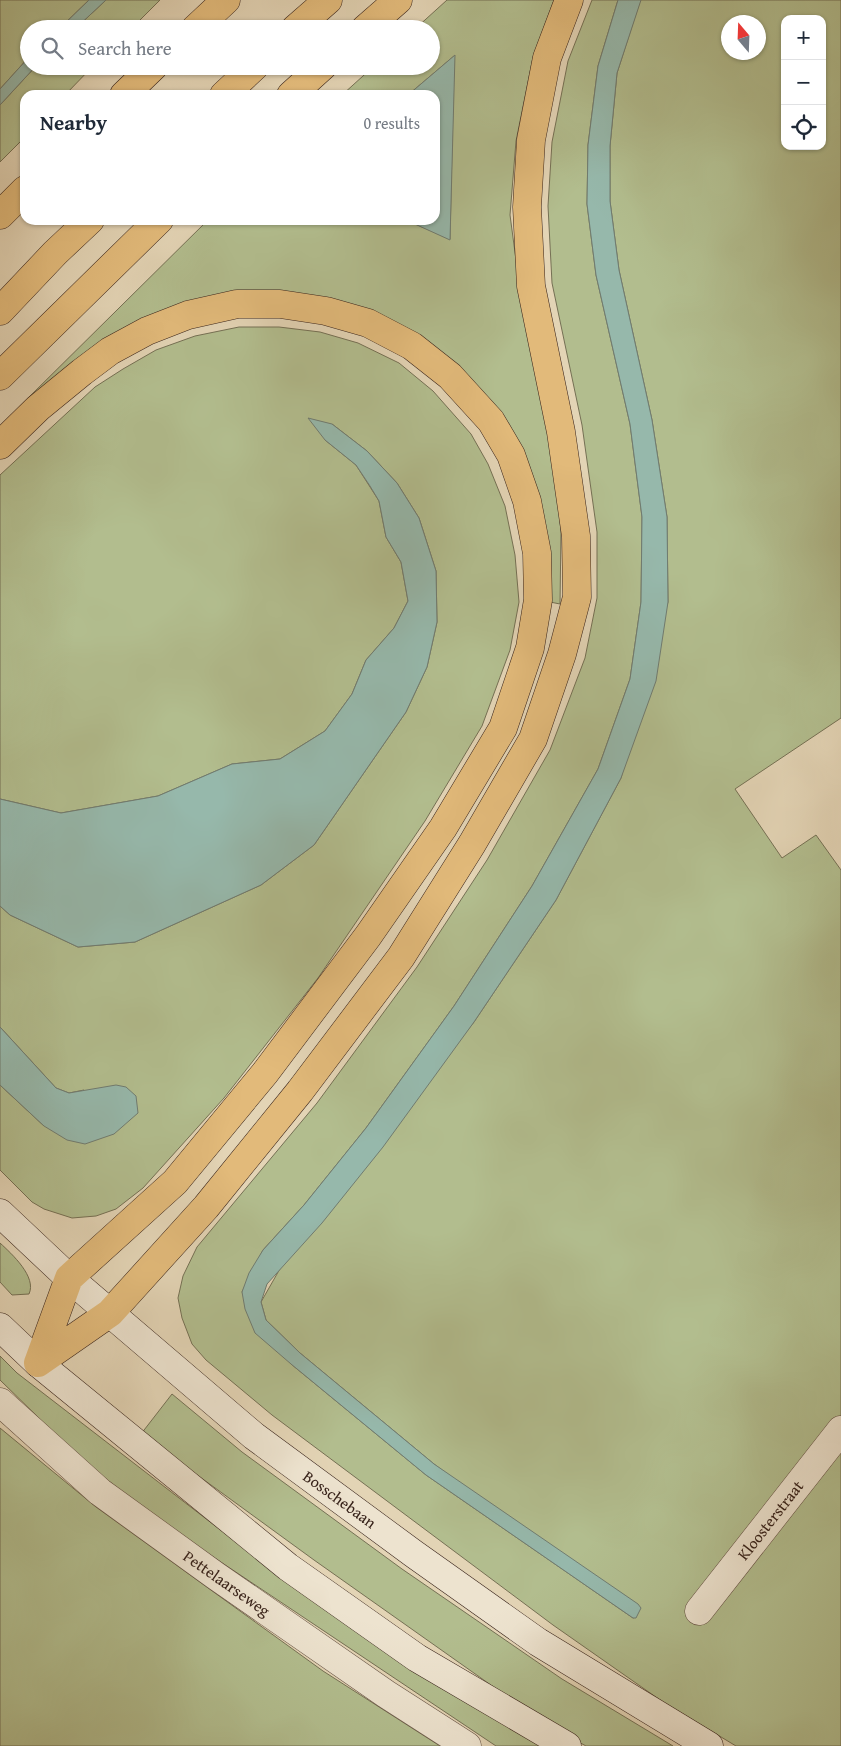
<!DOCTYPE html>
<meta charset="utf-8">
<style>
:root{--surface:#fff;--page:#f6f6f7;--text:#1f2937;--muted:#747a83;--line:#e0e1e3}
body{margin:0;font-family:"Gentium Book Plus",serif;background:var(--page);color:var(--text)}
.controls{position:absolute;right:15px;top:15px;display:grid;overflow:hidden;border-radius:10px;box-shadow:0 1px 4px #0004}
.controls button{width:45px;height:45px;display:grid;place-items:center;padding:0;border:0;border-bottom:1px solid var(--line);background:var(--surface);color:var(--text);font:25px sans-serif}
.compass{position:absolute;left:721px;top:15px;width:45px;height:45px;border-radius:50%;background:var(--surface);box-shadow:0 1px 4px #0004;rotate:341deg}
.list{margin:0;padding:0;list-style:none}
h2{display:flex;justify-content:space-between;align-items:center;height:65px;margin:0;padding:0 20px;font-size:21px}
h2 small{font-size:16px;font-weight:400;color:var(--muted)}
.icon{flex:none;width:28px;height:28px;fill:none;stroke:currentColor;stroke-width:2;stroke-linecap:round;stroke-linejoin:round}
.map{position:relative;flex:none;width:841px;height:1746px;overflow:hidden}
.search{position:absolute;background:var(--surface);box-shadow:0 1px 4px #0004;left:20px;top:20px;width:420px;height:55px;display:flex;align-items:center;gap:12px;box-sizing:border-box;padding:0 18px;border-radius:28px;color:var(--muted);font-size:19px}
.panel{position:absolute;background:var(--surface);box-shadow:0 1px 4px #0004;left:20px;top:90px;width:420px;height:135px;border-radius:15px}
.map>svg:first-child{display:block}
</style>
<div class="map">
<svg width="841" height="1746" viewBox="0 0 841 1746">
<rect width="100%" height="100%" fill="#e3d4b5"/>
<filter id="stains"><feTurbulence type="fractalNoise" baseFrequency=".004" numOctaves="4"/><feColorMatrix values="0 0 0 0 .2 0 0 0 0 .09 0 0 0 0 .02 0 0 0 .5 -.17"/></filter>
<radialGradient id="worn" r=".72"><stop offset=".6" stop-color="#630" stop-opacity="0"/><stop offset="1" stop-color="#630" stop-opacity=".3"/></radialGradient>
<path fill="#b2bd8e" stroke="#757054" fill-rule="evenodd" d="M0,0H89L59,29H29V57L0,89Z
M106,0H160L131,29H75Z
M447,0H554L533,57L516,141L510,215L520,290L553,433L561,532L560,604L550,602L500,415L328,298L106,340L27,399L208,220H406L450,239L454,56L408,95H342L374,66H431V29H415Z
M592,0H618L598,66L588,145L587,204L596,275L630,424L642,517L641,602L630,679L598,769L532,886L454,1006L366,1128L304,1205L263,1250L242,1292L291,1364L426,1475L633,1618L636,1617L434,1464L300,1353L266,1320L261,1302L281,1267L474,1022L556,900L621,778L668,602L667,517L652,420L619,270L610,201V146L617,73L640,1L641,0H841V718L735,789L782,858L816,835L841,870V1746H736L663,1702L553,1625L272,1415L206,1360L192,1344L182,1318L178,1298L183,1276L197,1247L317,1103L417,967L487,860L550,750L585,658L597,598V532L582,425L552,283L548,206L552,142L568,61ZM785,19H822V146H785ZM728,22H758V52H728Z
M36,66H93L65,95H25V137L0,162V105Z
M239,327H279L320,332L358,343L399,363L433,391L471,434L488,464L505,506L515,555L519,602L510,650L482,726L425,821L318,978L224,1098L143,1188L116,1209L96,1216L72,1218L44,1209L32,1202L0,1170V1085L44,1126L84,1090L69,1093L56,1088L0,1027V906L10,915L78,947L135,942L261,885L314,845L406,712L427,667L437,622L436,571L419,518L397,483L367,451L332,424L325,440L356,465L379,501L386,537L401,562L408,601L394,628L366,660L352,694L325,731L280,759L232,764L158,796L61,813L0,799V475L95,387L123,369L156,350L195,336Z
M0,1243C12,1254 37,1277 29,1294L12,1295L0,1282Z
M0,1356L17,1373L262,1562L548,1746H496L158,1520L81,1459L0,1380Z
M172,1394L242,1452L402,1569L562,1679L673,1746H586L546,1724L314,1560L141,1434Z
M0,1428L96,1507L323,1671L440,1746H0Z"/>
<path fill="#96b8ab" stroke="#707c71" d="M89,0H106L75,29H59Z
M618,0H641L617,73L610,146V201L619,270L652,420L667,517L668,602L656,681L621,778L556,900L474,1022L383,1147L322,1223L267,1284L261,1302L266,1320L300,1353L434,1464L638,1604L641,1608L636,1618H633L426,1475L291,1364L255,1333L245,1309L242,1292L249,1273L263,1250L304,1205L366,1128L454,1006L532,886L598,769L630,679L641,602L642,517L630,424L596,275L587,204L588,145L598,66Z
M455,55L450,240L406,220H435V95H408Z
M29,57V66H36L0,105V89Z
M308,418L332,424L367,451L397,483L419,518L436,571L437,622L427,667L406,712L314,845L261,885L135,942L78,947L10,915L0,906V799L61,813L158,796L232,764L280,759L325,731L352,694L366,660L394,628L408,601L401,562L386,537L379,501L370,486L356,465L325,440Z
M0,1027L56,1088L69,1093L116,1085L126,1087L136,1096L138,1113L114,1134L85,1144L67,1140L44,1126L0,1085Z"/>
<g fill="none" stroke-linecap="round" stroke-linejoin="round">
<defs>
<path id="minor" d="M0,1402L100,1492L216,1576L386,1694L467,1746
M699,1611L841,1430"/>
<path id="secondary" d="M0,1213L69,1278L254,1436L414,1554L538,1642L709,1746
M0,1327L38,1363L288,1567L417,1658L567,1746"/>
<path id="motorway" d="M195,29L226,0
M295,29L328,0
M365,29L398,0
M124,95L154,66
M224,95L255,66
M291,95L323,66
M0,215L25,190
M0,311L55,253L90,220
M0,376L159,220
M0,445L38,408L82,372L110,351L147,331L188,315L237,304H280L326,311L368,323L412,346L450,376L491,421L511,455L527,501L537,553L538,600L530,648L503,728L443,828L368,936L265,1073L175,1182L69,1278L38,1363
M38,1363L110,1313L206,1207L300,1091L401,957L472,844L533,739L562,654L577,597L576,536L561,432L531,286L527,207L531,140L547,58L569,0"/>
</defs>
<use href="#minor" stroke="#634f42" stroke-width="29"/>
<use href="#secondary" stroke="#38231b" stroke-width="29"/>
<use href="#motorway" stroke="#38231b" stroke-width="29"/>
<use href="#minor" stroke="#ede3cf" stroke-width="28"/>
<use href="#secondary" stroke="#ede3cf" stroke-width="28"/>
<use href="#motorway" stroke="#e2ba7a" stroke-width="28"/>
</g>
<g text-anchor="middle" stroke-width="4" stroke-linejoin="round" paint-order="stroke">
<g font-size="16" fill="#38231b" stroke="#ede3cf">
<text transform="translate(340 1499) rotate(36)" y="6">Bosschebaan</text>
<text transform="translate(770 1520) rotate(-52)" y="6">Kloosterstraat</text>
<text transform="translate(227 1583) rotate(35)" y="6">Pettelaarseweg</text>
</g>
</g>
<rect width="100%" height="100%" filter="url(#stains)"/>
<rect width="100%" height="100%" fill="url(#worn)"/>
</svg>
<div class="controls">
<button>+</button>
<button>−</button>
<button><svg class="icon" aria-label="locate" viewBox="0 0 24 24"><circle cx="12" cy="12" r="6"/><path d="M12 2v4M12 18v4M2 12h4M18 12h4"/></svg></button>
</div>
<svg class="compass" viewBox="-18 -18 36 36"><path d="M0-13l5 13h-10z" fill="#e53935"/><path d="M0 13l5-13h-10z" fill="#747a83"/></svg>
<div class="search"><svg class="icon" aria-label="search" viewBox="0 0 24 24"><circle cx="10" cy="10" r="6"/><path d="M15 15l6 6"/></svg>Search here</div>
<section class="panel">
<h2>Nearby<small>0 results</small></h2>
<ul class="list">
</ul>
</section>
</div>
